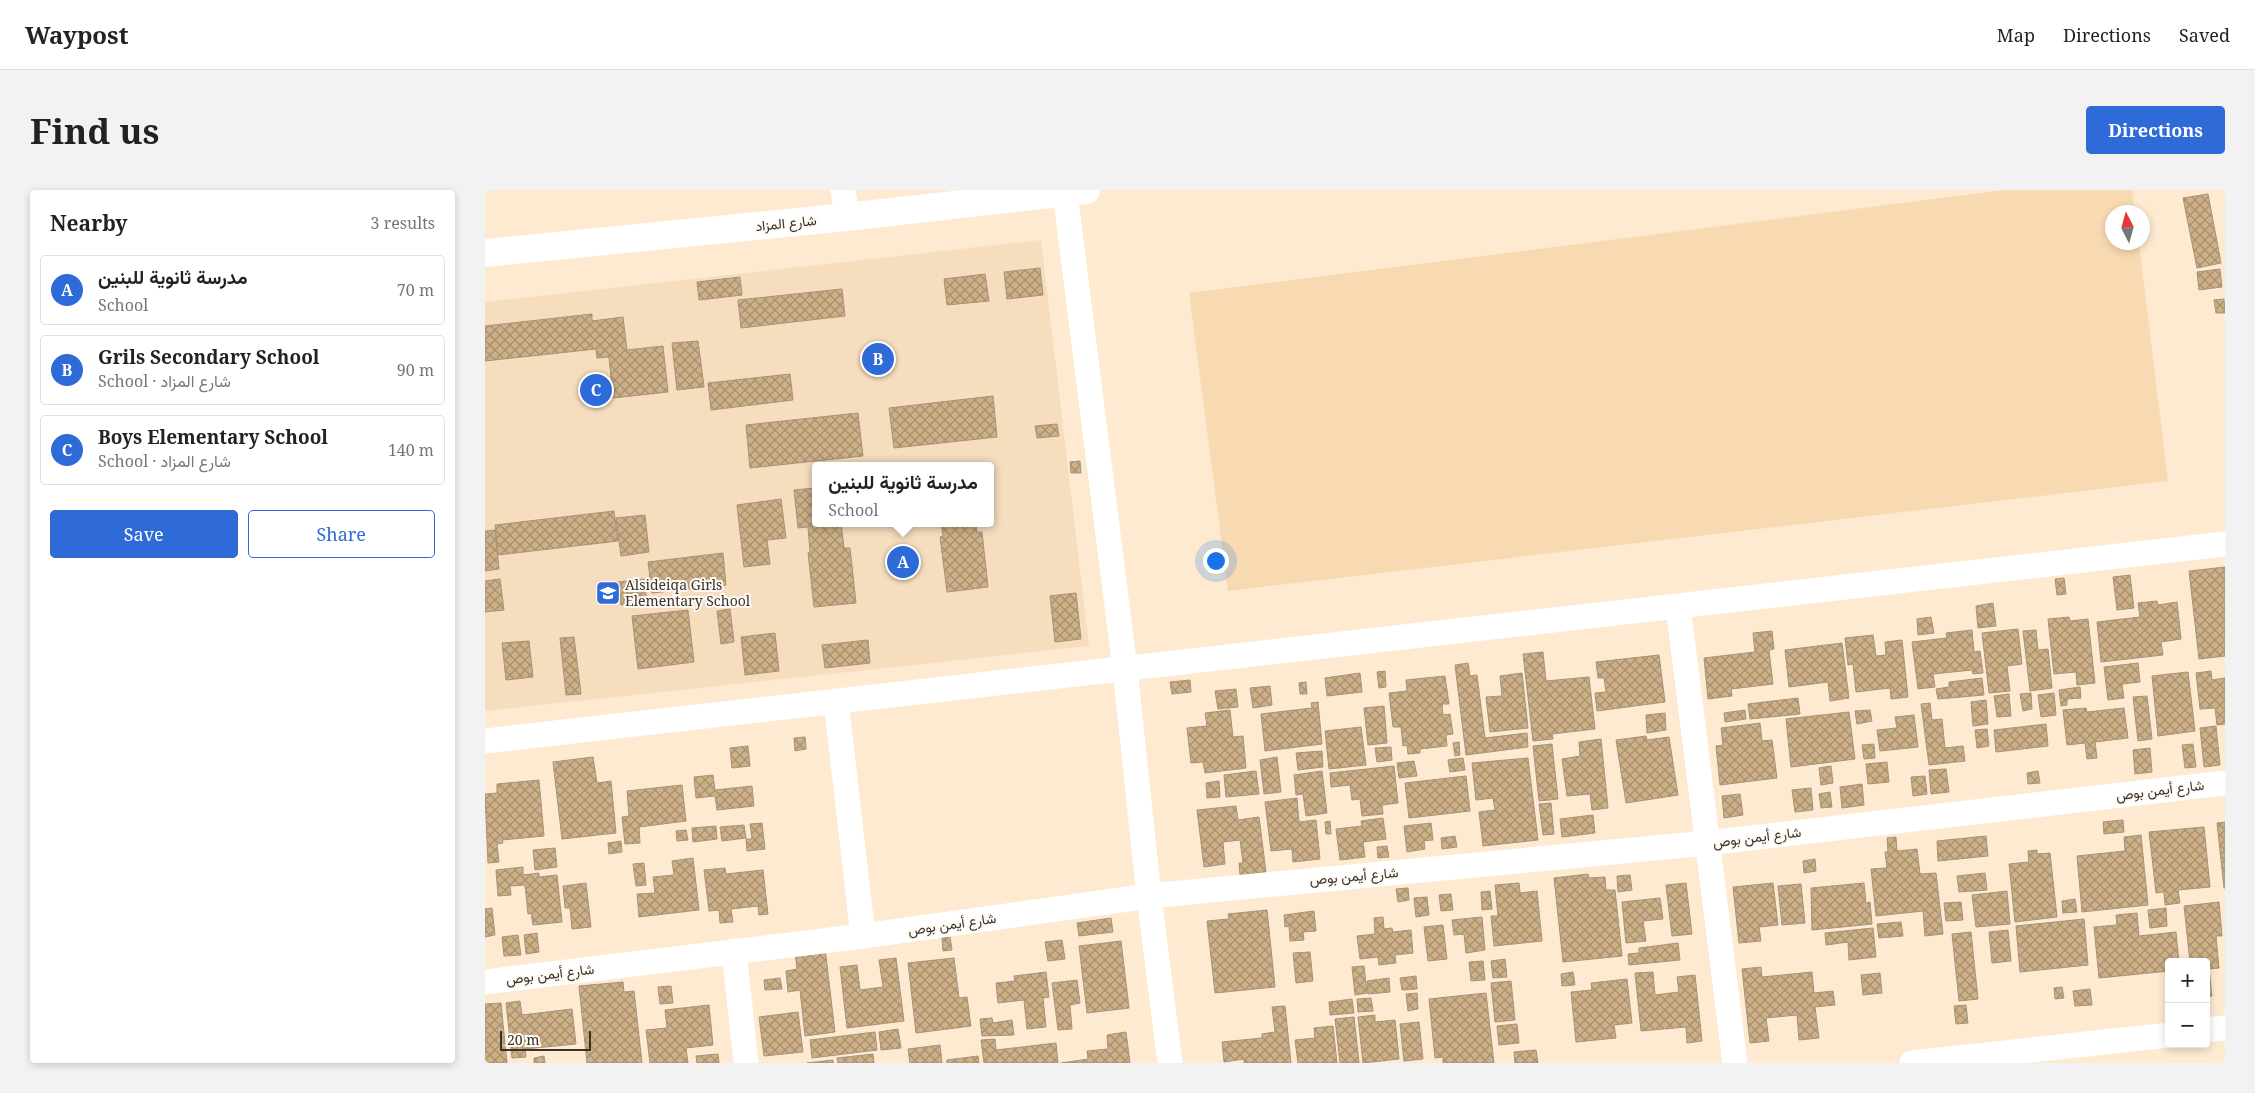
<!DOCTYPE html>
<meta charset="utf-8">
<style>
:root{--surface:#fff;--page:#f2f2f2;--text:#222;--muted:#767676;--line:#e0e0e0;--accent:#2e6ad8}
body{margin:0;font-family:"Noto Serif",Vazirmatn,serif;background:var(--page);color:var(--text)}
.controls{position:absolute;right:15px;bottom:15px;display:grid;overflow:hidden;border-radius:5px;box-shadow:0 2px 8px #0003}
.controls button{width:45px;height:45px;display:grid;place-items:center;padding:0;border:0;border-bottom:1px solid var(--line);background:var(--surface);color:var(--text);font:25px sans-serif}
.compass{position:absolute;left:1620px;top:15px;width:45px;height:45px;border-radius:50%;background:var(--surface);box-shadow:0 2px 8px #0003;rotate:354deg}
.scale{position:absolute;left:15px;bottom:12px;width:91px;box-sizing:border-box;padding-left:5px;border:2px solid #3a3229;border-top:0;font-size:14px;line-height:18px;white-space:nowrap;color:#3a3229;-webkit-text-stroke:4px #fefaf5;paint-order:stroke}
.you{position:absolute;left:730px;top:370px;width:18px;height:18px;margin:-12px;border:4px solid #fff;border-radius:50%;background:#1a73e8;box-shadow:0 0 0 8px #1a73e833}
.badge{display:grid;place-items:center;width:32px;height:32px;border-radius:50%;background:var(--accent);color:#fff;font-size:16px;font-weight:700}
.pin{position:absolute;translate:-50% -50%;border:2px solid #fff;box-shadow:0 1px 5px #0006}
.popup{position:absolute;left:327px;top:272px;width:182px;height:65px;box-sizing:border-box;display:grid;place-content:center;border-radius:5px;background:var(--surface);filter:drop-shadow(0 1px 4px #0005);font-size:16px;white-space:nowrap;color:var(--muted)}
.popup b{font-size:19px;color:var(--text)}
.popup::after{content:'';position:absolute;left:50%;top:100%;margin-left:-10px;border:10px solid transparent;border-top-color:var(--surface)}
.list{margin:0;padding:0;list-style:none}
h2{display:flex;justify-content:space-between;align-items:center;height:65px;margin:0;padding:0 20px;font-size:21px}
h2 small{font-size:16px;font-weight:400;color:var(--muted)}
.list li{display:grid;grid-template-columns:32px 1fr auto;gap:15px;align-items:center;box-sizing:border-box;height:70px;margin:0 10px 10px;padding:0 10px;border:1px solid var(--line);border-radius:5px}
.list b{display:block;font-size:19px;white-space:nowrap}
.list p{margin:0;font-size:16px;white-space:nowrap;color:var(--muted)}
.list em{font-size:16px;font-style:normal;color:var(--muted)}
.actions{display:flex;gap:10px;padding:15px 20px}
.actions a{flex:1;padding:11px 0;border:1px solid var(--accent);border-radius:5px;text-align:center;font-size:18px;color:var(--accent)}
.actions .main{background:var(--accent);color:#fff}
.map{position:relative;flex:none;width:1740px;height:873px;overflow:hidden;border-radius:5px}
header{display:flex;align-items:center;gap:30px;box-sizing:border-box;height:70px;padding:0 25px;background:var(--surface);border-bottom:1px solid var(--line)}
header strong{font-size:24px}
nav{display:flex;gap:28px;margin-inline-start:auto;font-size:18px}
.intro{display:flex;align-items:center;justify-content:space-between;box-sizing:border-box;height:120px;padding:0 30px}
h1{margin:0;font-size:35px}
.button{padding:12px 22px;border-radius:5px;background:var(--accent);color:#fff;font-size:18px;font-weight:700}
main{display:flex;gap:30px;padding:0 30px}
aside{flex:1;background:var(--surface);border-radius:5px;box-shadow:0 2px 8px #0003}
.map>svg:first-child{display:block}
</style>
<header>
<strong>Waypost</strong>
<nav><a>Map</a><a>Directions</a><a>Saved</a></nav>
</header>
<div class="intro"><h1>Find us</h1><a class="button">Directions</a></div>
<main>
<aside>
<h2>Nearby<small>3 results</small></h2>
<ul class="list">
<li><span class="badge">A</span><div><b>مدرسة ثانوية للبنين</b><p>School</p></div><em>70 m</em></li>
<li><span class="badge">B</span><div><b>Grils Secondary School</b><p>School · شارع المزاد</p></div><em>90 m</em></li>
<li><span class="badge">C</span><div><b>Boys Elementary School</b><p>School · شارع المزاد</p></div><em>140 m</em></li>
</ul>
<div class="actions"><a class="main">Save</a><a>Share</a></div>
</aside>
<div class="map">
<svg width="1740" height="873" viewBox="0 0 1740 873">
<defs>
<pattern id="building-cross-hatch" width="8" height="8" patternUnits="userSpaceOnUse" patternTransform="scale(1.25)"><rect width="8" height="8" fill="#cdb087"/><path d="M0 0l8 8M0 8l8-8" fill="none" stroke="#a7906e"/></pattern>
</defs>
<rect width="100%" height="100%" fill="#fdead1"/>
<path fill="#f5ddbe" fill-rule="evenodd" d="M556,50L604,456L0,521V112ZM330,276H506V333H330Z"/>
<path fill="#f8dab2" d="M1520,0H1647L1650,22H1628V52L1654,53L1683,291L743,401L704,103Z"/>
<path fill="url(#building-cross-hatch)" stroke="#a5937c" d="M1723,4L1736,73L1712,78L1698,8Z
M555,78L558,105L522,109L519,82Z
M1735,79L1737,97L1714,100L1712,82Z
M500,84L504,111L462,115L459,89Z
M255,87L257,105L214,110L212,92Z
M357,99L360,126L256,138L253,110Z
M1739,109L1740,123H1731L1729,110Z
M107,124V131L138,127L142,160L178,156L183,202L128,208L124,167L112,168L111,159L0,171V136Z
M213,151L219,197L192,200L187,153Z
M305,184L308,210L226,220L223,193Z
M508,206L512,247L409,258L404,218Z
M373,223L378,266L265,278L261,235Z
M572,234L574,246L552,248L550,236Z
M595,271L596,283H586L585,272Z
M330,298V333H356L359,358H365L371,413L329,417L323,363L325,362L323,337L313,338L309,300Z
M296,309L301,348L282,350L285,374L259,377L252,315Z
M129,321L133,351L13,365L10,335Z
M160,325L164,362L136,366L131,328Z
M456,333H491L492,342H497L503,397L462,402L455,347L458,346Z
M10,340L14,379L0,381V341Z
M238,363L241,395L167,403L163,372Z
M1740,377V466L1714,469L1704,381Z
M1645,385L1649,418L1632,420L1628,387Z
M1579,388L1581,404L1572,405L1570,389Z
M15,389L19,420L0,422V391Z
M159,389L162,413L136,415L133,392Z
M591,403L596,449L570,452L565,406Z
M1672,411L1673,415L1692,412L1696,449L1676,452L1678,465L1616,472L1612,432L1655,427L1653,413Z
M1508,413L1511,436L1493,438L1491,416Z
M245,419L249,452L236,454L232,421Z
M203,420L209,472L153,479L147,426Z
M1446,427L1449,443L1433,445L1432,429Z
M1584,427L1585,431L1603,429L1610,493L1592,495L1591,482L1569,484L1563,429Z
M1533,439L1537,474L1522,476L1525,501L1504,503L1497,443Z
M1487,440L1489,462L1495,461L1498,483L1488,484L1487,480L1448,484L1450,497L1433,499L1427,452L1462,448L1461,443Z
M1551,440L1553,460L1563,459L1567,498L1545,501L1538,441Z
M1287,441L1289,459L1284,460L1288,494L1246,499L1247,506L1223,509L1219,468L1270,462L1268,443Z
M290,443L294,481L260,485L256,447Z
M1388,445L1391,466L1401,465L1400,452L1417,450L1423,507L1406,509L1405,498L1371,502L1368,474L1363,475L1360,448Z
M89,447L96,504L81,505L75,448Z
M383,450L385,473L340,478L337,455Z
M44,451L48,487L21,490L17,453Z
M1357,453L1364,508L1345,511L1343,492L1304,497L1300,460Z
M1058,462L1061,491L1104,487L1110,539L1067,544L1068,549L1048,551L1038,464Z
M1174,465L1180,512L1112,521L1110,503L1121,502L1119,488H1113L1111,472Z
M983,473L985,486L992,485L1000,548L1042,543L1043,557L981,565L970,475Z
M1653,473L1655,492L1637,494L1639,508L1623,510L1619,477Z
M900,481L901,497L894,498L892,482Z
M1726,481L1727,490L1740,488V534L1732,535L1730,518L1715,519L1711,483Z
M1703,482L1710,541L1673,546L1667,486Z
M875,483L877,502L842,506L840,488Z
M1037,483L1043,538L1005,542L1001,507L1017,506L1015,486Z
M960,486L964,514H957L958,525L965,524L968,544L961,545L962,556L935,559V563L923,564L922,555L918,556L916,537H908L904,503L922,501L921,490Z
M1497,488L1499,505L1453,509L1451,499L1464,497V492Z
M705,490L706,502L687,504L685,492Z
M821,492L822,504H815L814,493Z
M785,496L787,515L768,518L765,498Z
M1595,497L1596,508L1582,509V515L1576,516L1574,500Z
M751,499L753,517L733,519L730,501Z
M1546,503L1547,519L1538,521L1535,504Z
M1569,503L1571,525L1556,527L1553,505Z
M1524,504L1526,526L1512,527L1509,506Z
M1662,506L1667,549L1653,551L1648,507Z
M1313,508L1315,524L1265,529L1263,514Z
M1501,510L1503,534L1488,536L1486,512Z
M833,512L837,554L780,561L776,524L827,518L826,513Z
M1445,513L1447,530L1457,529L1460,558L1478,556L1480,571L1444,575L1436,514Z
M899,516L902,553L883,555L879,518Z
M1601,518L1602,522L1639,518L1643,548L1610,552L1612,568L1602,569L1600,553L1582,555L1578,520Z
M745,520L748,547L758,546L761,578L720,583L718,572L706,573L702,538L722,536L720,523Z
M1260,520L1261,529L1240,532L1239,523Z
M1385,520L1387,531L1372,534L1370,521Z
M1364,522L1370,569L1306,577L1301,529Z
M1180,523L1181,540L1162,543L1161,525Z
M1429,525L1433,557L1395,561L1392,540L1412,538L1410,527Z
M1275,533L1277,551L1287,550L1292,588L1235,595L1231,556L1238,555L1236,538Z
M1561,534L1563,556L1511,562L1509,540Z
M1731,536L1735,575L1719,577L1715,538Z
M876,537L881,575L844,579L840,541Z
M1502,539L1504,556L1492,558L1490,540Z
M1161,546L1162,550L1184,547L1193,605L1141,613L1131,550Z
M320,547L321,559L310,561L309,548Z
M1116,549L1123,618L1107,620L1105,604L1082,606L1077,569L1095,566L1094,552Z
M974,552L975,565L970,566L968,553Z
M1067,554L1073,609L1054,611L1048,556Z
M1389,554L1390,568L1379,569L1377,555Z
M1708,554L1711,577L1700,578L1697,555Z
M263,556L265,576L247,578L245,558Z
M906,557L907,570L892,572L890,558Z
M1665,558L1667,582L1650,584L1648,560Z
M837,561L838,577L813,580L811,563Z
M108,567L112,593L126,591L131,643L77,649L68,572Z
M792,567L796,602L779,604L775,570Z
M978,568L980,580L965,582L963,570Z
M1043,568L1053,650L998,656L994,622L1010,620L1008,608L991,610L987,573Z
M929,571L932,586L914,588L912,573Z
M1402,572L1404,592L1383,594L1381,574Z
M909,576L913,613L897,615L898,624L877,626L875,609L867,610L865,595L846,597L845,583Z
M1346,576L1348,593L1336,595L1334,578Z
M1461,579L1464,602L1446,604L1444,580Z
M771,581L774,604L741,607L739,585Z
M837,581L842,623L821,626L818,604L811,605L809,585Z
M1553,581L1555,593L1543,594L1542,583Z
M228,585L230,600L267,596L269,616L232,620L230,606L211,608L209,587Z
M981,586L985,621L924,628L920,593Z
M1440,586L1442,604L1428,606L1426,587Z
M54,590L59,646L17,650L18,653L12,654L14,672L3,673L0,604L12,603V594Z
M734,591L735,607L722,608L721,593Z
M1377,594L1379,615L1357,618L1355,597Z
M197,595L201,631L154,637L155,653L140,654L137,627L144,626L142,601Z
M1326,598L1328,620L1310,622L1307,600Z
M1345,602L1347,617L1336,618L1334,604Z
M1255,604L1258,625L1239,628L1237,606Z
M812,608L814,632L831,630L835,669L808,672L807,659L786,661L780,612Z
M1066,613L1069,644L1058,645L1054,614Z
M751,616L753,630L774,627L781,682L755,685L754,673H758L755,650L738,652L740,674L719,677L712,620Z
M1108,625L1110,643L1077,647L1075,629Z
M898,628L901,649L878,652L880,667L855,670L851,639L877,636L876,631Z
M1638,630L1639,642L1619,644L1618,632Z
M845,631L846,644H841L840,632Z
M1740,632V698H1739L1732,633Z
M277,633L280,659L262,661L261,649H267L265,634Z
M946,633L948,650L939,651L940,659L922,662L919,636Z
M259,635L261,648L237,651L235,637Z
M231,636L232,649L208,652L207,638Z
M1719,637L1725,697L1693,700L1695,713L1680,715L1679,702L1671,703L1664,642Z
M201,640L203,650L192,651L191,641Z
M1656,645L1663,715L1597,722L1592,666L1640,661L1639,647Z
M970,646L972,657L957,659L956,648Z
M1501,646L1503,666L1453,671L1452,651Z
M1411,647L1412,661L1432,659L1435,684L1451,683L1458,744L1440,746L1438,721L1391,726L1386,679L1402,678L1400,662H1403L1402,648Z
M136,651L137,662L124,664L123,653Z
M902,656L904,667L893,668L892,657Z
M70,658L72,677L50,680L48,660Z
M1552,660V664L1565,663L1572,727L1530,732L1524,674L1544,672L1543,661Z
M208,668L214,720L154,727L152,704L170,703L168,687L189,685L187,671Z
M1330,669L1331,681L1319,683L1318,671Z
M159,673L161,695L151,696L148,674Z
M38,677V685L54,683V687L72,685L77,732L48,735L46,723L43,724L40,695L25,696L26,705L13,706L11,680Z
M240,678L241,684L278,680L283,724L274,725L273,716L246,719L248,732L235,733L234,720L224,721L219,680Z
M1500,683L1502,700L1474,702L1472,686Z
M1103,684L1104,688L1120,687L1121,700H1130L1137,766L1078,772L1069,688Z
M1145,685L1147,700L1133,702L1132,686Z
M101,693L106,737L87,739L85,718H80L78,696Z
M1034,693L1035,703L1052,701L1057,751L1009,756L1006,726H1013L1010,695Z
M1201,693L1207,744L1187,746L1181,695Z
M1288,693L1293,735L1274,737L1276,751L1254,753L1248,697Z
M1379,693L1381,713L1385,712L1387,734L1327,740L1326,698Z
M1316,694L1320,733L1297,735L1293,696Z
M923,698L924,710L913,712L911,699Z
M1005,701L1007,719L997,720L996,702Z
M1522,701L1525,734L1491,737L1487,705Z
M966,704L968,720L956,721L954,705Z
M942,707L944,725L931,727L929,708Z
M1175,708L1178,729L1158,731L1161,751L1141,753L1137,712Z
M1590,709L1592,722L1578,723L1577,711Z
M1476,712L1478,730L1461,731L1459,713Z
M1734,712L1737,746H1731L1734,778L1724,779L1727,806L1721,807V772H1705L1699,716Z
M7,718L10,745L0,747V719Z
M1681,718L1682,736L1665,738L1663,720Z
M782,720L790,797L730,803L722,731L744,729L743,724Z
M829,721L831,741L818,742L819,750L805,751L804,736L800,737L799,725Z
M1652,723L1654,746L1691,742L1694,772H1684V781L1614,788L1609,737L1632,735L1631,725Z
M898,727L899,739L907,738L908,742L926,740L928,763L910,765L911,773L894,775L893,767L875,769L872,746L890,744L889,728Z
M997,727L1000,760L981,763L979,744L969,745L967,730Z
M626,728L628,742L594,746L592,733Z
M1599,729L1603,775L1535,782L1531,736Z
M1416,732L1418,746L1394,748L1392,734Z
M958,735L962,769L943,771L939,737Z
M1388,738L1391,767L1364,770L1363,752L1341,755L1340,743Z
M1523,740L1526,771L1507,773L1504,742Z
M1486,742L1493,809L1474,811L1467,744Z
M52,743L54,762L41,764L39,745Z
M33,745L36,765L19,766L17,747Z
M465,747L467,760L458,761L457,748Z
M577,750L580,769L563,771L560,752Z
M636,751L644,818L602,823L594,756Z
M1193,753L1195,770L1144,775L1143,764L1154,763V758Z
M340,758L350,842L320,846L315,800L303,802L301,781L312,779L310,761Z
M825,762L828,791L811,793L808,763Z
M411,768L419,831L362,838L355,777L372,775L375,800L398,797L394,770Z
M469,768L474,808L482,807L486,836L431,843L423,773Z
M1020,769L1022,787L1008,788L1006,771Z
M998,771L1000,790L986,791L984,772Z
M879,776L882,803L870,805L867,777Z
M1276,777L1277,787L1327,782L1329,803L1348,801L1350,815L1330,817L1334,848L1314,850L1312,825L1281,828L1284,851L1265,853L1257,779Z
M561,782L564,807L558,808L561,837L542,839L539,810L513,813L511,793L530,791L529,786Z
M1088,782L1090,795L1077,796L1076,784Z
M1168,782L1170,805L1194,802L1192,787L1210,785L1217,851L1202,853L1201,837L1156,841L1150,783Z
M1395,783L1397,803L1378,805L1376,785Z
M931,786L932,799L917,800L915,788Z
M295,788L297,799L280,800L279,790Z
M904,788L905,802L883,804L882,791Z
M1142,789L1147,833L1129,835L1131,848L1091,852L1086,802L1107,800L1106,793Z
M592,790L595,813L585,815L587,839L573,840L567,793Z
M1026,791L1030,830L1010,832L1006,793Z
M138,792L139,802L149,801L157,873H102L94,796Z
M186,796L188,813L175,814L173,797Z
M1577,797L1579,808L1570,809L1569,798Z
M1605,799L1607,815L1590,816L1588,801Z
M932,803L933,819L923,821L921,804Z
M1001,803L1009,873H958V867L950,868L944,809Z
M886,808L888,821L873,822L872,809Z
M867,809L869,823L845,825L844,812Z
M35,811L37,825L87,819L91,854L40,859L41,867L27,868L21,813Z
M16,813L22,873H0V814Z
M224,815L228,855L201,858L203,873H165L161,840L182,838L180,820Z
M1481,815L1483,833L1471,834L1469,816Z
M800,816L806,873H759V869L739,872L737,852L777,848V844L790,842L787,817Z
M313,822L318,862L279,866L274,827Z
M890,825V832L910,830L914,869L878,873L873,827Z
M869,827L874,873H855L850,829Z
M507,828L508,833L527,830L529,845L497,846L495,829Z
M934,832L938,869L919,871L915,834Z
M1032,834L1034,853L1014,855L1012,836Z
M848,836L852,873H813L810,850L830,848L829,838Z
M413,839L416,858L396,860L394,842Z
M390,842L392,860L327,868L325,850Z
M641,842L645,873H576L603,869L602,861L623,859L622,845Z
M510,849L511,860L571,853L573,873H499L496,850Z
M455,855L457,873H425L423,859Z
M1051,860L1053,873H1030L1029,862Z
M233,864L234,873H212L211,866Z
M388,864L389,873H353L352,868Z
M59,866L60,873H49V868Z
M493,866L494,873H462V870Z
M348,870V873H322Z"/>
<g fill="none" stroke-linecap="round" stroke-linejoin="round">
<path stroke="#fff" stroke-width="25" d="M358,0L362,27
M580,3L640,479L664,706L685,873
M1193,416L1250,873
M351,511L378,746
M0,551L1740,354
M249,761L261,873
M0,792L378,746L664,706L1222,653L1740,593
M1721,840L1740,838
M1427,873L1684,845"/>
<path stroke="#fff" stroke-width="28" d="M0,63L362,27L601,0"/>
</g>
<defs>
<symbol id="school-square" viewBox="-11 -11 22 22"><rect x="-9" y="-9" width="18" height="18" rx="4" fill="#2e6ad8" stroke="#fefaf5"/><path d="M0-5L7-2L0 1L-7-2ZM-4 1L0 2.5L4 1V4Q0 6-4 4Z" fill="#fff"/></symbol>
</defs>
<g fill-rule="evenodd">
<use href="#school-square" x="109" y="389" width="28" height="28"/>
</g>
<g text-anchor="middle" stroke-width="4" stroke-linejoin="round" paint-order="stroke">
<g font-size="14" fill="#3a3229" stroke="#fefaf5">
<text transform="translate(301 33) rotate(-6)" y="5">شارع المزاد</text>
<text transform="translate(1675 600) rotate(-7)" y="5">شارع أيمن بوص</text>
<text transform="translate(1272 647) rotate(-7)" y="5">شارع أيمن بوص</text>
<text transform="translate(869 686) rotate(-5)" y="5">شارع أيمن بوص</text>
<text transform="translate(467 734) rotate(-8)" y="5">شارع أيمن بوص</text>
<text transform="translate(65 784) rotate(-7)" y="5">شارع أيمن بوص</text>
</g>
<g font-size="14" fill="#3a3229" stroke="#fefaf5" text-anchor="start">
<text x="140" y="400">Alsideiqa Girls<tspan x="140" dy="16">Elementary School</tspan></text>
</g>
</g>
</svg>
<div class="controls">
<button>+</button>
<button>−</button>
</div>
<svg class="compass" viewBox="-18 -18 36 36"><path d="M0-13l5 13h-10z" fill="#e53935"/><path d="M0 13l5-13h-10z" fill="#767676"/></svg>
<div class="scale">20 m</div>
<div class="you"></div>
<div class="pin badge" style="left:418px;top:372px">A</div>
<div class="popup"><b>مدرسة ثانوية للبنين</b>School</div>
<div class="pin badge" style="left:393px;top:169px">B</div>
<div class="pin badge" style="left:111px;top:200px">C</div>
</div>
</main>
